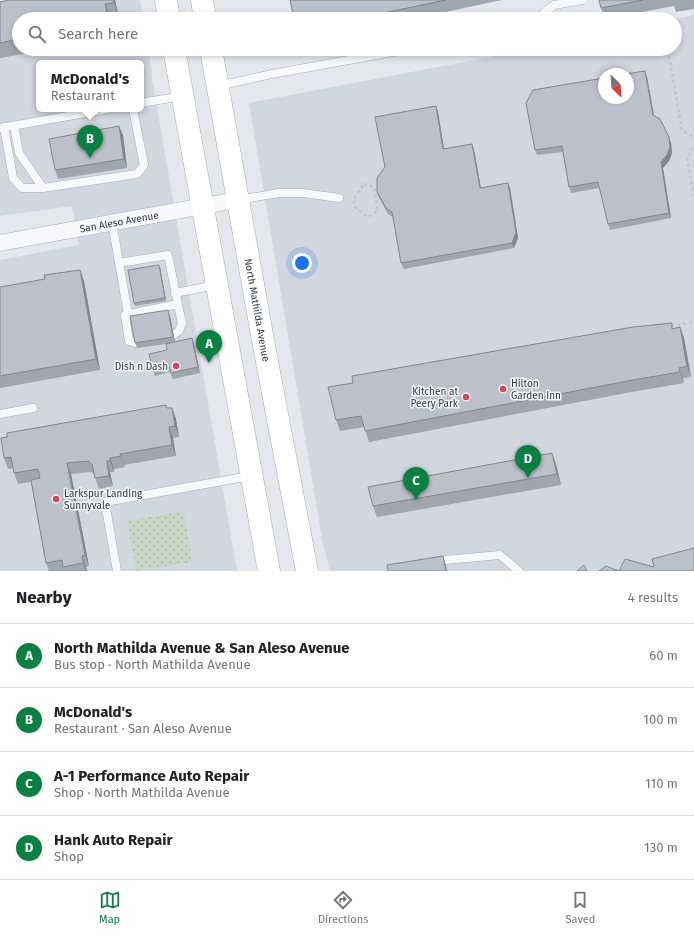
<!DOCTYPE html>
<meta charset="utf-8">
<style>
:root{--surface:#fff;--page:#f2f2f2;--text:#202124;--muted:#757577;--line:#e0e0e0;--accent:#0b8043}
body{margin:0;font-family:"Fira Sans",sans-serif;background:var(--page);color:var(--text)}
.compass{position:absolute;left:598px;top:68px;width:36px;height:36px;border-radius:50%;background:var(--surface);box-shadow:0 2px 6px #0003;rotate:155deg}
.you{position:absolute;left:302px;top:263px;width:14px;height:14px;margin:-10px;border:3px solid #fff;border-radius:50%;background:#1a73e8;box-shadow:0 0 0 6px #1a73e833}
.badge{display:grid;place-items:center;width:26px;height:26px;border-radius:50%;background:var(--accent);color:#fff;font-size:13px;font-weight:700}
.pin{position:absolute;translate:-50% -33px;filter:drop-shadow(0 1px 2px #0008)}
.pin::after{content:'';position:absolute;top:21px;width:14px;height:12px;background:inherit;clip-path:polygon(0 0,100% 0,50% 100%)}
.popup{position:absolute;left:36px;top:60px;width:108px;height:52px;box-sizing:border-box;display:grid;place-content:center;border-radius:6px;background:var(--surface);filter:drop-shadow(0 1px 3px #0005);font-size:13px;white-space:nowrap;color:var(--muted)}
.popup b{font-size:15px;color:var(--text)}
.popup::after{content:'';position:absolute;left:50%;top:100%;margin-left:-8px;border:8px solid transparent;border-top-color:var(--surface)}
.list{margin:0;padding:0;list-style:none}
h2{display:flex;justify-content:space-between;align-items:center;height:52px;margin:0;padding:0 16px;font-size:17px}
h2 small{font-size:13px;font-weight:400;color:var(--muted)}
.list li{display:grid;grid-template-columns:26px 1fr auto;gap:12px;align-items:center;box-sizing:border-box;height:64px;padding:0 16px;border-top:1px solid var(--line)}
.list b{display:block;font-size:15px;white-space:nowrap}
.list p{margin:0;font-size:13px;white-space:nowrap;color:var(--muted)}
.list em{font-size:13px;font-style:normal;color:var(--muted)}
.icon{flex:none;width:22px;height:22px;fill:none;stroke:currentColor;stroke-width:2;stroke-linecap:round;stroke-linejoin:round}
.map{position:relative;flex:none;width:694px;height:571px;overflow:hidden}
.search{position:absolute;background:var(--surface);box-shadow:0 2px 6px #0003;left:12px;right:12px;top:12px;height:44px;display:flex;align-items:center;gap:10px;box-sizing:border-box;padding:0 14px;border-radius:22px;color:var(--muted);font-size:15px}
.sheet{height:308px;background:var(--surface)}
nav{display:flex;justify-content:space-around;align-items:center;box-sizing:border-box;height:56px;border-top:1px solid var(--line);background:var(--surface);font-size:11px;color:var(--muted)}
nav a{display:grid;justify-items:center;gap:2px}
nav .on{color:var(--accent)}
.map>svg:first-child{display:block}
</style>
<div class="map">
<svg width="694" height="571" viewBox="0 0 694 571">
<defs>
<pattern id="grass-dots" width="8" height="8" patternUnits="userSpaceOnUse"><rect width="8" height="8" fill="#c9d6c5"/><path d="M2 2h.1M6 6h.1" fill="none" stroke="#adb8ab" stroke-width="1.8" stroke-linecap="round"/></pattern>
</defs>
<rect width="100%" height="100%" fill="#e4e7ec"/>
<path fill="#d2d6de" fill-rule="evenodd" d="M64,0H140L143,19H19V49H148L152,72L151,73L237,571H0V260L79,245L72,206L0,216V13ZM39,63H141V109H39Z
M694,15V571H330L323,544L249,103L532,49H675V19ZM604,74H628V98H604Z"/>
<path fill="url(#grass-dots)" d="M184,511L192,562L136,571L127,521Z"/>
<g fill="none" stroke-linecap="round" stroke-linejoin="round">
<defs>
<path id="service" d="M536,19L554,5L583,0
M218,86L272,74L409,49
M141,103L182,96
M14,126L19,153L43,188
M4,127L13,178L22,188H43L137,174L144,165L133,109
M0,128L108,109
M238,200L279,193H303L339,198
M112,222L128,314
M119,263L168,255L182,324L179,331L173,335
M175,293L216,285
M136,343L129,341L125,315L178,304
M0,414L33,408
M434,561L500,555L519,571
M117,571L105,502L250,476"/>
<g id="minor">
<path id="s1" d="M0,243L237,200"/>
</g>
<g id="primary">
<path d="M166,0L169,19"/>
<path d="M202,0L205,19"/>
<path d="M174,49L269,571"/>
<path id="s2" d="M211,49L264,346L307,571"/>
</g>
</defs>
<use href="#service" stroke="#a9aeb7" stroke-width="9"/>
<use href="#minor" stroke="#a9aeb7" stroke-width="17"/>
<use href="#primary" stroke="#a3abb8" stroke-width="23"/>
<path stroke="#c2c5cb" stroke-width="2.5" stroke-dasharray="3 3" stroke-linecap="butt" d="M669,56L682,130L694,138
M694,148L687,157L694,196
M364,184L374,187L378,210L368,217L355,207L353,200Z
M671,326L694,322"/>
<use href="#service" stroke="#f7f8fa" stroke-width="8"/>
<use href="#minor" stroke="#f7f8fa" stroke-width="16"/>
<use href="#primary" stroke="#fff" stroke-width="22"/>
</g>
<path fill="#a1a5ae" d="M5,0H115L119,18L111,19H19V49H34L35,52L0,58V2L6,1Z
M290,0H502L412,19H294Z
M599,0H694V9L676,12L674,6L605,19L601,8Z
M647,77L654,116L671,143L672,153L669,161L663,168L671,218L610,230L608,224L600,188L571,193L569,187L563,152L537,155L535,150Z
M436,106L438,112L444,149L472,144L474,150L481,188H510L518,238L514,248L404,269L401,263L393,217L388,214L379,198L377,192Z
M123,135L127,168L58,179L55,170Z
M160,267L166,301L135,306L134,303Z
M84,281L100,370L0,388V287Z
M170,316L175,342L192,338L194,344L200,373L173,379L170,372L155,376L153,370L167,350L166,344L137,348L135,343Z
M680,327L684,338L691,377L683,378L684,383L637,391L369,442L364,427L340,431L336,420Z
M167,408H172L176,419L179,437L173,438L176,456L124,465L125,467L114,469V472H110L113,486L99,489L94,475L92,472L71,474L89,566L86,567L87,571H49L46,563L31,482L18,484L14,473L13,468L8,469L4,458Z
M556,464L561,485L377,517L373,506Z"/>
<path fill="#83868d" d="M113,0H115L119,18Z
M105,4L111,19H108Z
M645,71L647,77L655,121L653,115Z
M436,106L438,112L445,155L443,149Z
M119,126L123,135L127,168L124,159Z
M669,137L671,143L672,153L669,161L663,168L671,218L669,213L661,162Z
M472,144L474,150L482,194L480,188Z
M508,183L510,188L518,238L514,248L512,243Z
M159,265L160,267L166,301L165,298Z
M80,270L84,281L100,370L96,359Z
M168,310L170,316L175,343L173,337Z
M680,327L684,338L691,377L687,366Z
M192,338L194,344L200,373L198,367Z
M679,368L683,378L684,383L680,372Z
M172,408L176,419L179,437L175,426Z
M169,427L173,438L176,456L172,445Z
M552,453L556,464L561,485L557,474Z
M120,454L124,465L125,467L121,456Z
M110,458L114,469V472L110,461Z
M107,461L110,472L113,486L109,476Z
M67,463L71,474L89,566L85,555Z
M82,556L86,567L87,571H86L83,563Z
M443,556L446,565L447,571H446Z"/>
<path fill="#bbc0ca" stroke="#83868d" d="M9,0H113L114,3L105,4L108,19H19V39L0,43V2Z
M290,0H446L355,19H294Z
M599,0H643L601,8Z
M645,71L653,115L660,119L669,137L670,147L667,155L661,162L669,213L608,224L598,182L569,187L562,146L535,150L526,103L533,90L604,78V98H628V74H626Z
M436,106L443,149L472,144L480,188L508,183L516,232L512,243L401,263L392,212L386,208L377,192V178L385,167L375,117Z
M119,126L124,159L55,170L49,139Z
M159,265L165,298L134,303L128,270Z
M80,270L96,359L0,376V287L45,279L44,275Z
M168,310L173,337L135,343L130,316Z
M672,323V329L680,327L687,366L679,368L680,372L633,380L365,431L361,416L336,420L328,387L353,383L352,376L633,327Z
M192,338L198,367L171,373L169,366L153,370L149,354L167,350L166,344Z
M166,405L167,408H172L175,426L169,427L172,445L120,454L121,456L110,458V461H107L109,476L95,478L92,464H90L89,461L67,463L85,555L82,556L83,563L63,567L62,560L46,563L31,480L40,478L38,469L14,473L11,457L4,458L1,438L7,437V433Z
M552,453L557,474L373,506L368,487Z
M694,548V571H619L625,559L654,567L652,559Z
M443,556L446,571H388L387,565Z
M584,565L587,571H577Z
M606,566L619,571H599Z"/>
<g fill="#d1495b" stroke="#f4f6f9" stroke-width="1.5">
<circle cx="176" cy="366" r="4"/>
<circle cx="503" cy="389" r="4"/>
<circle cx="466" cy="397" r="4"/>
<circle cx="56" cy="499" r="4"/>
</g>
<g text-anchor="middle" stroke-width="3" stroke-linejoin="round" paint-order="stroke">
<g font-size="10" fill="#2b3445" stroke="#f4f6f9">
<text dy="4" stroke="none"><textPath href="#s1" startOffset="121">San Aleso Avenue</textPath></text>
<text dy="4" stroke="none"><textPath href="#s2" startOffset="265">North Mathilda Avenue</textPath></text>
</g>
<g font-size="10" fill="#2b3445" stroke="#f4f6f9" text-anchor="end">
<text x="168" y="370">Dish n Dash</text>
<text x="511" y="387" text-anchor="start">Hilton<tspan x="511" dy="12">Garden Inn</tspan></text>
<text x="458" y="395">Kitchen at<tspan x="458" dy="12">Peery Park</tspan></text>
<text x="64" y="497" text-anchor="start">Larkspur Landing<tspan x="64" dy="12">Sunnyvale</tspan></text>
</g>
</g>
</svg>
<svg class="compass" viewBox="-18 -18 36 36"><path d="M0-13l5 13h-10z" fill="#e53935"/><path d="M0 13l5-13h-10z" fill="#757577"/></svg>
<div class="you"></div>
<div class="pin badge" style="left:209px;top:363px">A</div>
<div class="pin badge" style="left:90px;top:158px">B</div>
<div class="popup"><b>McDonald's</b>Restaurant</div>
<div class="pin badge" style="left:416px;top:500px">C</div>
<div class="pin badge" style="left:528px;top:478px">D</div>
<div class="search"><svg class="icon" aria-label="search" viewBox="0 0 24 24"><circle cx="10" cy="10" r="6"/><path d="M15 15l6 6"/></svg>Search here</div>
</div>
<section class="sheet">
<h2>Nearby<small>4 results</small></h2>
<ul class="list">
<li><span class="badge">A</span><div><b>North Mathilda Avenue &amp; San Aleso Avenue</b><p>Bus stop · North Mathilda Avenue</p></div><em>60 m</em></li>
<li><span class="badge">B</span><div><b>McDonald's</b><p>Restaurant · San Aleso Avenue</p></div><em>100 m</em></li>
<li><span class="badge">C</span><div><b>A-1 Performance Auto Repair</b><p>Shop · North Mathilda Avenue</p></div><em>110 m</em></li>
<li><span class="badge">D</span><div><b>Hank Auto Repair</b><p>Shop</p></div><em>130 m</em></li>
</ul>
</section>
<nav>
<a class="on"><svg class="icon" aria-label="map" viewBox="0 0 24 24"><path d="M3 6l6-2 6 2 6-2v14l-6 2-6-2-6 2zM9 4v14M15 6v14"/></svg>Map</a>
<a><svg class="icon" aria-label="directions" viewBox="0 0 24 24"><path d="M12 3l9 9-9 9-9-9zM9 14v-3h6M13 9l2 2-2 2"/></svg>Directions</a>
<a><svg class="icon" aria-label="saved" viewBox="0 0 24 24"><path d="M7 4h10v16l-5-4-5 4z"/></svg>Saved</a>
</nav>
